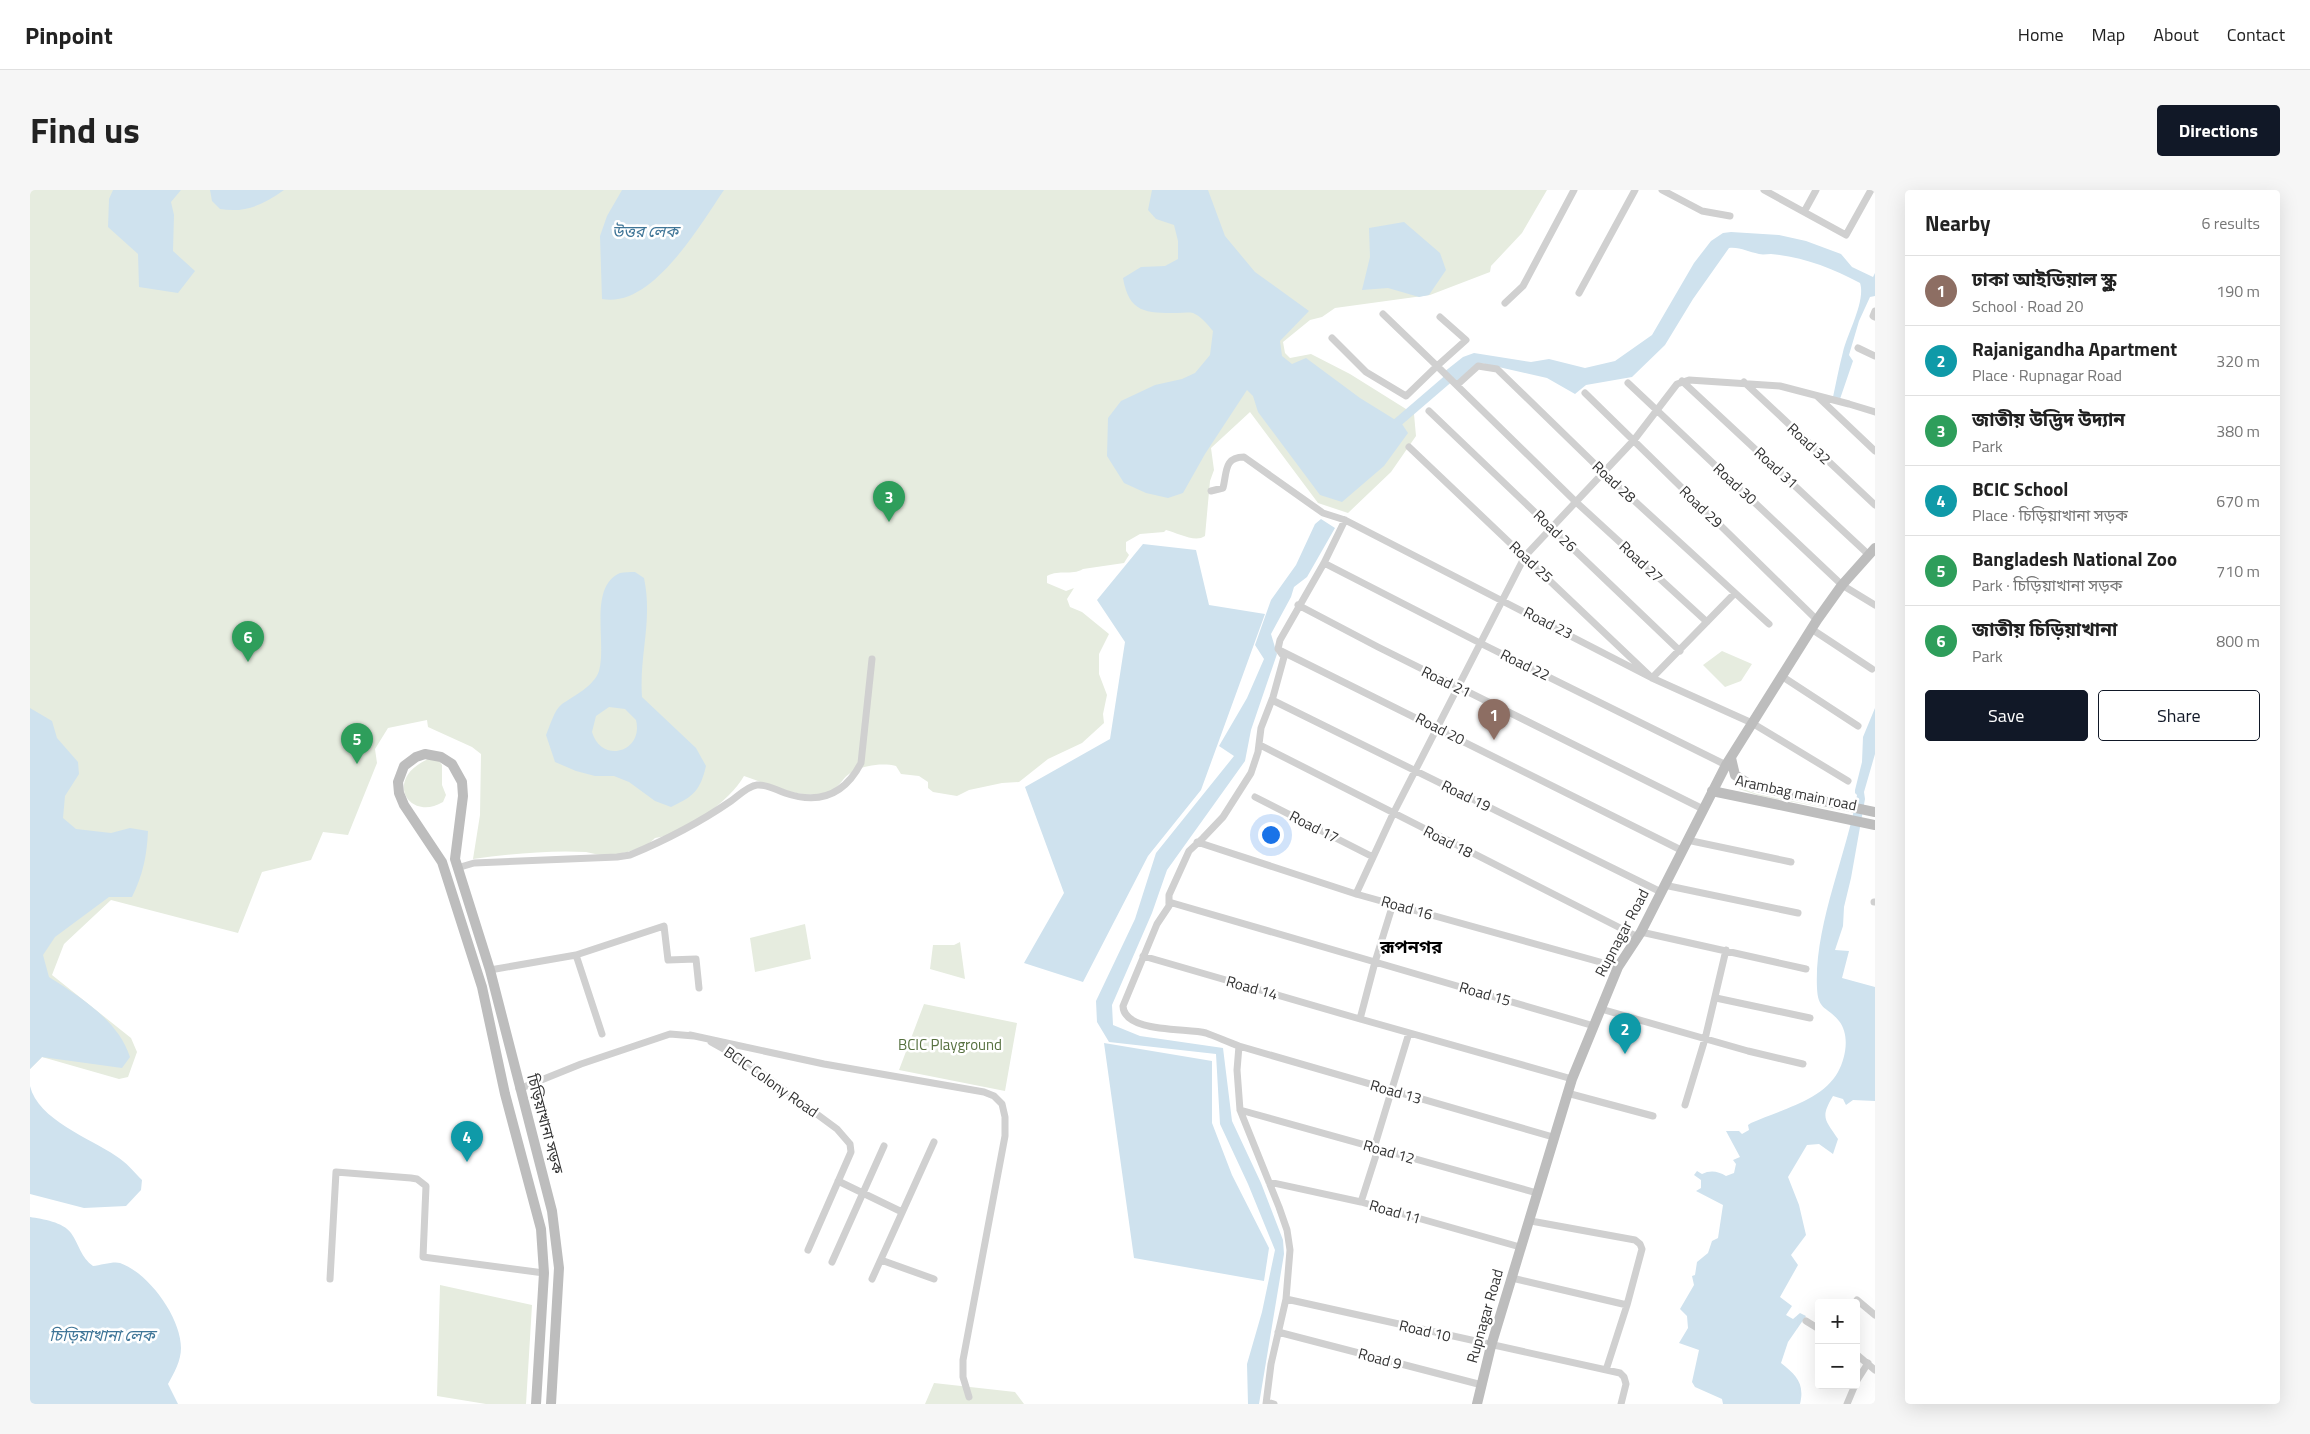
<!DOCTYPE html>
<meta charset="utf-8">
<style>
:root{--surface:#fff;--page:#f6f6f6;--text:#222;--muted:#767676;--line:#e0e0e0;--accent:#111827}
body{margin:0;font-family:"Titillium Web","Noto Sans Bengali",sans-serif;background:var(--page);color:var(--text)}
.controls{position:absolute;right:15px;bottom:15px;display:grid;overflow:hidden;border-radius:5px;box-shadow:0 5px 20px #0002}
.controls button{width:45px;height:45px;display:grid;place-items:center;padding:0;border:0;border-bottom:1px solid var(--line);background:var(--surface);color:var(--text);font:25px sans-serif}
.you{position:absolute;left:1240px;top:644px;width:18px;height:18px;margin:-12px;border:4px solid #fff;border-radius:50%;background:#1a73e8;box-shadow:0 0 0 8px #1a73e833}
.badge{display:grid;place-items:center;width:32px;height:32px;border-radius:50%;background:var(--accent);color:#fff;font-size:16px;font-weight:700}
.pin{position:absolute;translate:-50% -41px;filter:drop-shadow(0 1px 2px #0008)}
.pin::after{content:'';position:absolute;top:26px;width:18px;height:15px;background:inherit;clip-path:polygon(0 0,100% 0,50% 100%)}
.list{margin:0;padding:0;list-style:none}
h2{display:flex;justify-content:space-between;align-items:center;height:65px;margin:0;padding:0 20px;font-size:21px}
h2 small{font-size:16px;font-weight:400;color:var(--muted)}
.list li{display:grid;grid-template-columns:32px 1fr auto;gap:15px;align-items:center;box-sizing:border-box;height:70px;padding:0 20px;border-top:1px solid var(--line)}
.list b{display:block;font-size:19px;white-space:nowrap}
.list p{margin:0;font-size:16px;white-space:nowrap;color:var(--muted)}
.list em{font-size:16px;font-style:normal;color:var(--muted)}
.actions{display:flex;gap:10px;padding:15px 20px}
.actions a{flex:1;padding:11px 0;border:1px solid var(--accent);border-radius:5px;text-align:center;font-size:18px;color:var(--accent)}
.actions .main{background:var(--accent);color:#fff}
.map{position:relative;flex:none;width:1845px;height:1214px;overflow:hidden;border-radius:5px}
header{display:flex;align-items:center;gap:30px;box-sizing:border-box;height:70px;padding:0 25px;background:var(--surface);border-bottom:1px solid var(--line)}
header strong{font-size:24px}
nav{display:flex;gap:28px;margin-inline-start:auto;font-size:18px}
.intro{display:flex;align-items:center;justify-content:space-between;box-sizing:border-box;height:120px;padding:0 30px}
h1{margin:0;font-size:35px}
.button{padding:12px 22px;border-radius:5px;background:var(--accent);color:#fff;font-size:18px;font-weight:700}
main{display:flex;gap:30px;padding:0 30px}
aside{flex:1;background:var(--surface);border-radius:5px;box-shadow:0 5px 20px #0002}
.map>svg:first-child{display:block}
</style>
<header>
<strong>Pinpoint</strong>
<nav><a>Home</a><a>Map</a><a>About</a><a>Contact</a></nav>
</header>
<div class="intro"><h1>Find us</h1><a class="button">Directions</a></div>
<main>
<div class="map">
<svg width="1845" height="1214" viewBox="0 0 1845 1214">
<rect width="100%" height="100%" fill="#fff"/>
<path fill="#e6ecdf" d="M0,0H1517L1492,43L1461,76L1460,82L1400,105L1305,118L1292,127L1280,130L1253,152L1255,163L1260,168L1281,164L1320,184L1384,224L1386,246L1361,282L1318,323L1288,313L1220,222L1181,258L1184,280L1180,291L1175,346C1165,353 1148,343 1136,340L1134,342L1110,344L1096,352V361L1099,365L1094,373L1053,379C1041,386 1030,379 1017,386V393L1036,401L1044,398L1037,409L1040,417L1052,422L1079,444L1069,464V484L1077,505L1073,524L1074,533L1052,553L1018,569L989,592L972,593L939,600L927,606L903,602L898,598V592L889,586L871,584L866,576C853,573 836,575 824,581C810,587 811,602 789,604C764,607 738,594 714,586C700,611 654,645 625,648C615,659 590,665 575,665C568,665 562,663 556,662C519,660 480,664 443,669L450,625L451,564L442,557L398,537L397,530L358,538L345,559L347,573L318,645L293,642L281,670L232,682L208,743L81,710L34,754L22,785L101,848L107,862L98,887L89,889L12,867L0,879Z
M1692,461L1722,474L1711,491L1695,497L1673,475Z
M398,569L409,571L412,575V595L416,605L413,612C380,632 352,590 398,569Z
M1710,598L1727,604L1821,623L1727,605L1709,599Z
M775,734L781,769L725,782L720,748Z
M930,752L935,789L900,779L903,755H924Z
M894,814L987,833L975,901L869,880Z
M410,1095L502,1115L496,1214H456L407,1206Z
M904,1193L985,1202L994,1214H895Z"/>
<path fill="#cfe2ee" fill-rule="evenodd" d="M83,0H151L141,12L144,25L143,61L165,81L148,103L109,97L108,64L78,37L79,9Z
M180,0H254C233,15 216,23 190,19L182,11Z
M592,0H694C670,35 622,119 572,109L570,46L577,26Z
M1122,0H1178L1195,46L1225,82L1279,121L1250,151L1252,166L1262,174L1276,168L1330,208L1372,234L1378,243L1354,276L1312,312L1290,305L1228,222L1223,206L1217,200L1175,264L1153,303L1138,308L1116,303L1094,293L1077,266L1078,228L1091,211L1125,195L1152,189L1165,183L1180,165L1183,141C1178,135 1171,126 1163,123C1158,122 1152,123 1147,123C1116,123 1099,123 1093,88L1111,77L1135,76L1148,69V51L1144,35L1126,29L1118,20Z
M1374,32L1410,63L1416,80L1399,105L1389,107L1358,98L1332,100L1340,67L1339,38Z
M1701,42L1749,45L1776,51L1811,64L1822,77L1843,87L1845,83V106L1840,107L1829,131L1819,165L1823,171L1810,209L1803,207C1806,193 1809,177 1813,162C1817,144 1836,111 1830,93C1802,78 1773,67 1741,64C1737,64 1733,65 1729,64C1718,62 1711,57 1699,58L1663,109L1635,155L1602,187L1556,195L1545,204L1517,188L1451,173L1446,174L1425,193L1414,182L1433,167L1444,163L1501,172L1519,169L1555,178L1585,171L1622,145L1664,73L1681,51L1693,43Z
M1291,329L1305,338L1277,387L1264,397L1261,407L1241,444L1247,464L1221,540L1215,571L1137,680L1122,723L1082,815L1083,835L1110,846L1193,858L1202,931L1231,993L1253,1050L1254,1064L1229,1214H1218L1217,1174L1232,1122L1245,1060L1218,994L1190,934L1186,864L1079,852L1067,832L1066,811L1105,729L1126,663L1204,566L1189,556L1217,508L1234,469L1225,455L1241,410L1266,375L1285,334Z
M1113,354L1166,360L1179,415L1235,424L1171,600L1118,666L1053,792L994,773L1034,703L995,597L1080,549L1095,452L1067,410Z
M605,382L614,388C623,431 609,465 612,507L666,558L676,576C670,601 664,606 641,617L625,611L599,592L584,586H565L546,581L525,572L516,545C520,536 524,520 532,514C544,506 564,496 569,481C577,453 558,397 590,383C594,382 601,382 605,382ZM579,517L595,519L606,530C614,563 571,574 562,542L566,526Z
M0,518L22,531L27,548L48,572L49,584L35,606L33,628L46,639L81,643L100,638L118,641C117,665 113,685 102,707H79L25,747L13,765L19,787C50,807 88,830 100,867L92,878L12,867L0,879Z
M1845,518V564L1834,602L1835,609L1821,688L1814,717L1813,736L1805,760L1819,761L1812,788L1845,797V911L1823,910L1816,915L1813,909L1803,906C1790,928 1795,929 1808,949L1803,964L1789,954L1777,955L1758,987L1769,1015L1776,1045L1761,1065L1768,1075L1750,1107L1762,1116L1756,1125L1763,1129L1770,1123L1776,1126L1758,1152L1751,1173C1766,1185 1775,1193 1770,1214H1693L1692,1209L1665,1197L1662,1192L1669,1160L1649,1153L1658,1138L1657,1126L1650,1119L1664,1095L1662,1086L1665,1085L1667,1072L1678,1063L1682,1051L1688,1048L1693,1015L1666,1001L1671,998V990L1664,985L1667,981L1672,984C1680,980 1688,981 1696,986L1704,983L1706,974L1703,970L1710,967L1696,941H1709L1712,944L1719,940L1718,935L1721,933C1749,920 1792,911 1808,882C1816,867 1820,845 1809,831C1797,816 1788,821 1787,798C1784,736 1816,667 1827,605L1825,603V600L1832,572L1833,547Z
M1074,853L1182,871V933L1202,985L1239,1058L1234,1091L1104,1068Z
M0,896C8,930 60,948 86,966C96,972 104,982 112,990L111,1000L96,1016L54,1018L0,1004Z
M0,1027C13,1029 33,1032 41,1043C49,1054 51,1068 63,1076C71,1075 84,1071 90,1073C119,1083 151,1128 151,1158C151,1171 144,1183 138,1194L148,1214H0Z"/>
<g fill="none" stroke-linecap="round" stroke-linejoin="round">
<path stroke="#cfe2ee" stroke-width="9" d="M1361,238L1425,183"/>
<path stroke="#d0d0d0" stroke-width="7" d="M1632,0L1672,21L1700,26
M1734,0L1816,45L1841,0
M1774,22L1786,0
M1549,103L1605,0
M1475,113L1493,96L1544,0
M1845,121L1843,126L1845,127
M1353,124L1407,176L1436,150L1410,127
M1302,148L1336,182L1376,206L1407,176L1546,312L1677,432
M1828,158L1845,166
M1652,191L1839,365
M1714,192L1845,315
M1598,193L1812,395L1845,415
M1427,195L1448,176L1467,179L1574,283L1739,434
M1555,203L1787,430
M1787,206L1845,261
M1399,221L1650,461
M1379,257L1622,488L1705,403
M1181,301L1193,298C1197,282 1194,267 1214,267L1293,323L1315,330L1622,488L1722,533L1818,591
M1294,373L1450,453L1696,575
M1268,415L1348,457L1673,619
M1783,440L1842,479
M1251,461L1651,660
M1753,487L1828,536
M1242,510L1631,702
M1230,555L1608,747
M1225,607L1343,667
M1657,650L1761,672
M1167,652L1326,704L1588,777
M427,678L444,673L587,667L600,665C636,650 669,633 701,611C708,606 718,596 727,595C737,594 746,600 755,603C790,615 815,604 831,573L842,469
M1634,695L1768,723
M1326,704L1363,624L1495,366L1604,250L1647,194L1659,190L1750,196L1819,214L1845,222
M1139,712L1345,772L1330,829L1542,889
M1844,712H1845
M1363,714L1345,772L1564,836
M1611,742L1776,779
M546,765L634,736L638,770L666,769L669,798
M1113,766L1330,829
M460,780L546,765L572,844
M1686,808L1780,828
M1571,819L1718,861L1773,874
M660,845L794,874L954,902L964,906L972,914L975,927V946L933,1170V1187L939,1207
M681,852L715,871L807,939L820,954L821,962L778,1060
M1209,856L1523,947
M489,899L551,874L640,844L664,846
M1537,903L1623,926
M1655,915L1675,849L1696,760
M1210,920L1507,1003
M1344,958L1379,843
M808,991L872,1022
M1239,992L1331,1012L1490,1057
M1331,1012L1348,959
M1501,1031L1605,1050L1610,1054L1612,1059L1597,1115L1576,1180
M851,1070L904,1089
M802,1072L854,956
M1482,1088L1597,1115
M300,1089L306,982L381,988L387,989L396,996L393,1067L514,1083
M842,1089L904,952
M1256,1109L1590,1183L1594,1187L1596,1194L1591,1214
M1827,1110L1845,1125
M1776,1131L1789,1139
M1248,1142L1452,1195
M1826,1164L1845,1180
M1826,1192L1838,1173
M1237,1212L1244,1214
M1236,1214L1241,1174L1256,1109L1260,1060L1257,1040L1249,1017L1210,920L1207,880L1209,856C1198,852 1187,847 1176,843C1156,838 1094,843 1093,816L1127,734L1139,716V705L1159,661L1173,648L1193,627L1221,583L1228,562L1231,538L1243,507L1254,467L1248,459L1250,450L1294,373L1315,330
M1817,1214L1825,1195"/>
<path stroke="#bdbdbd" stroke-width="10" d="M1701,568L1705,585L1722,596L1845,622
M1682,601L1845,635
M506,1214L514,1083L511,1039L475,904L452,797L412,672L374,615L369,603L368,592L374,576L386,567L395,564L411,567L422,574L432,592L433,606L425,669L460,780L522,1021L529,1078L521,1214
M1447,1214L1461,1156L1542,889L1588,777L1611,742L1696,575L1787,430L1812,395L1845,358"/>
</g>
<g text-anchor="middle" stroke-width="5" stroke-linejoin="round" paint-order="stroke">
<g font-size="15" fill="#333" stroke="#fff">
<text transform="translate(1779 254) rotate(43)" y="5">Road 32</text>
<text transform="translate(1746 278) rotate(43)" y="5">Road 31</text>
<text transform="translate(1584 292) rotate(43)" y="5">Road 28</text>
<text transform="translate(1705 294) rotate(43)" y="5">Road 30</text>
<text transform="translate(1671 317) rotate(44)" y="5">Road 29</text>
<text transform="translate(1525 341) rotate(44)" y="5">Road 26</text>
<text transform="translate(1501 372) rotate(43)" y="5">Road 25</text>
<text transform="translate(1611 372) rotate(43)" y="5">Road 27</text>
<text transform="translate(1518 433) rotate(27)" y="5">Road 23</text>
<text transform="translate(1495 475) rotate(26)" y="5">Road 22</text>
<text transform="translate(1416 492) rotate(26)" y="5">Road 21</text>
<text transform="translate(1410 539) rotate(27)" y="5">Road 20</text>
<text transform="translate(1766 603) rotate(12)" y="5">Arambag main road</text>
<text transform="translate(1436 606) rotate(26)" y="5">Road 19</text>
<text transform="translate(1284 637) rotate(27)" y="5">Road 17</text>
<text transform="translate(1418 652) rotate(27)" y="5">Road 18</text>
<text transform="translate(1377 718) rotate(16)" y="5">Road 16</text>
<text transform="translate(1592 743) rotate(-62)" y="5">Rupnagar Road</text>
<text transform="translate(1222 798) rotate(16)" y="5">Road 14</text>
<text transform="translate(1455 804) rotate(16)" y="5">Road 15</text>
<text transform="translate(741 892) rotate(35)" y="5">BCIC Colony Road</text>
<text transform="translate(1366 902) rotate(16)" y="5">Road 13</text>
<text transform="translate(515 934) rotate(75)" y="5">চিড়িয়াখানা সড়ক</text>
<text transform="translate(1359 962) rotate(16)" y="5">Road 12</text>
<text transform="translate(1365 1022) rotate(16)" y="5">Road 11</text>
<text transform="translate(1455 1126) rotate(-74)" y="5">Rupnagar Road</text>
<text transform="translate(1395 1141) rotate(13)" y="5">Road 10</text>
<text transform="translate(1350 1169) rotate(15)" y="5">Road 9</text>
</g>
<g font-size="15" fill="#56703f" stroke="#fff">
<text x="920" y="860">BCIC Playground</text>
</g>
<g font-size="16" font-style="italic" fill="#3f7597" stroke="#fff">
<text x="615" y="47">উত্তর লেক</text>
<text x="72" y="1151">চিড়িয়াখানা লেক</text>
</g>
<g font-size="18" font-weight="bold" fill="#000" stroke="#fff">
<text x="1381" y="763">রূপনগর</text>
</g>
</g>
</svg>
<div class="controls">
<button>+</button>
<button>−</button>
</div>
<div class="you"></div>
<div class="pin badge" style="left:1464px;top:550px;background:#8d6e63">1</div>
<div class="pin badge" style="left:1595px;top:864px;background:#0f9aa8">2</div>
<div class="pin badge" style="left:859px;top:332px;background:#2e9e5b">3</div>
<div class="pin badge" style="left:437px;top:972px;background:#0f9aa8">4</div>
<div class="pin badge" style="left:327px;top:574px;background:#2e9e5b">5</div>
<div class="pin badge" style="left:218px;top:472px;background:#2e9e5b">6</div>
</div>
<aside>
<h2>Nearby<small>6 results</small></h2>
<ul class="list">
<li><span class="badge" style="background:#8d6e63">1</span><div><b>ঢাকা আইডিয়াল স্কুল</b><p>School · Road 20</p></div><em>190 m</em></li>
<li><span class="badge" style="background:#0f9aa8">2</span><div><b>Rajanigandha Apartment</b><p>Place · Rupnagar Road</p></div><em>320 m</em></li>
<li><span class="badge" style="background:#2e9e5b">3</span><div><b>জাতীয় উদ্ভিদ উদ্যান</b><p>Park</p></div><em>380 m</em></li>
<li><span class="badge" style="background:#0f9aa8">4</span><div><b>BCIC School</b><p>Place · চিড়িয়াখানা সড়ক</p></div><em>670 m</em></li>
<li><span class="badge" style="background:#2e9e5b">5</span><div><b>Bangladesh National Zoo</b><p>Park · চিড়িয়াখানা সড়ক</p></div><em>710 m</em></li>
<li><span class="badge" style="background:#2e9e5b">6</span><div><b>জাতীয় চিড়িয়াখানা</b><p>Park</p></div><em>800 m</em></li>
</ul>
<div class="actions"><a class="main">Save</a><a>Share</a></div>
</aside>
</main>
